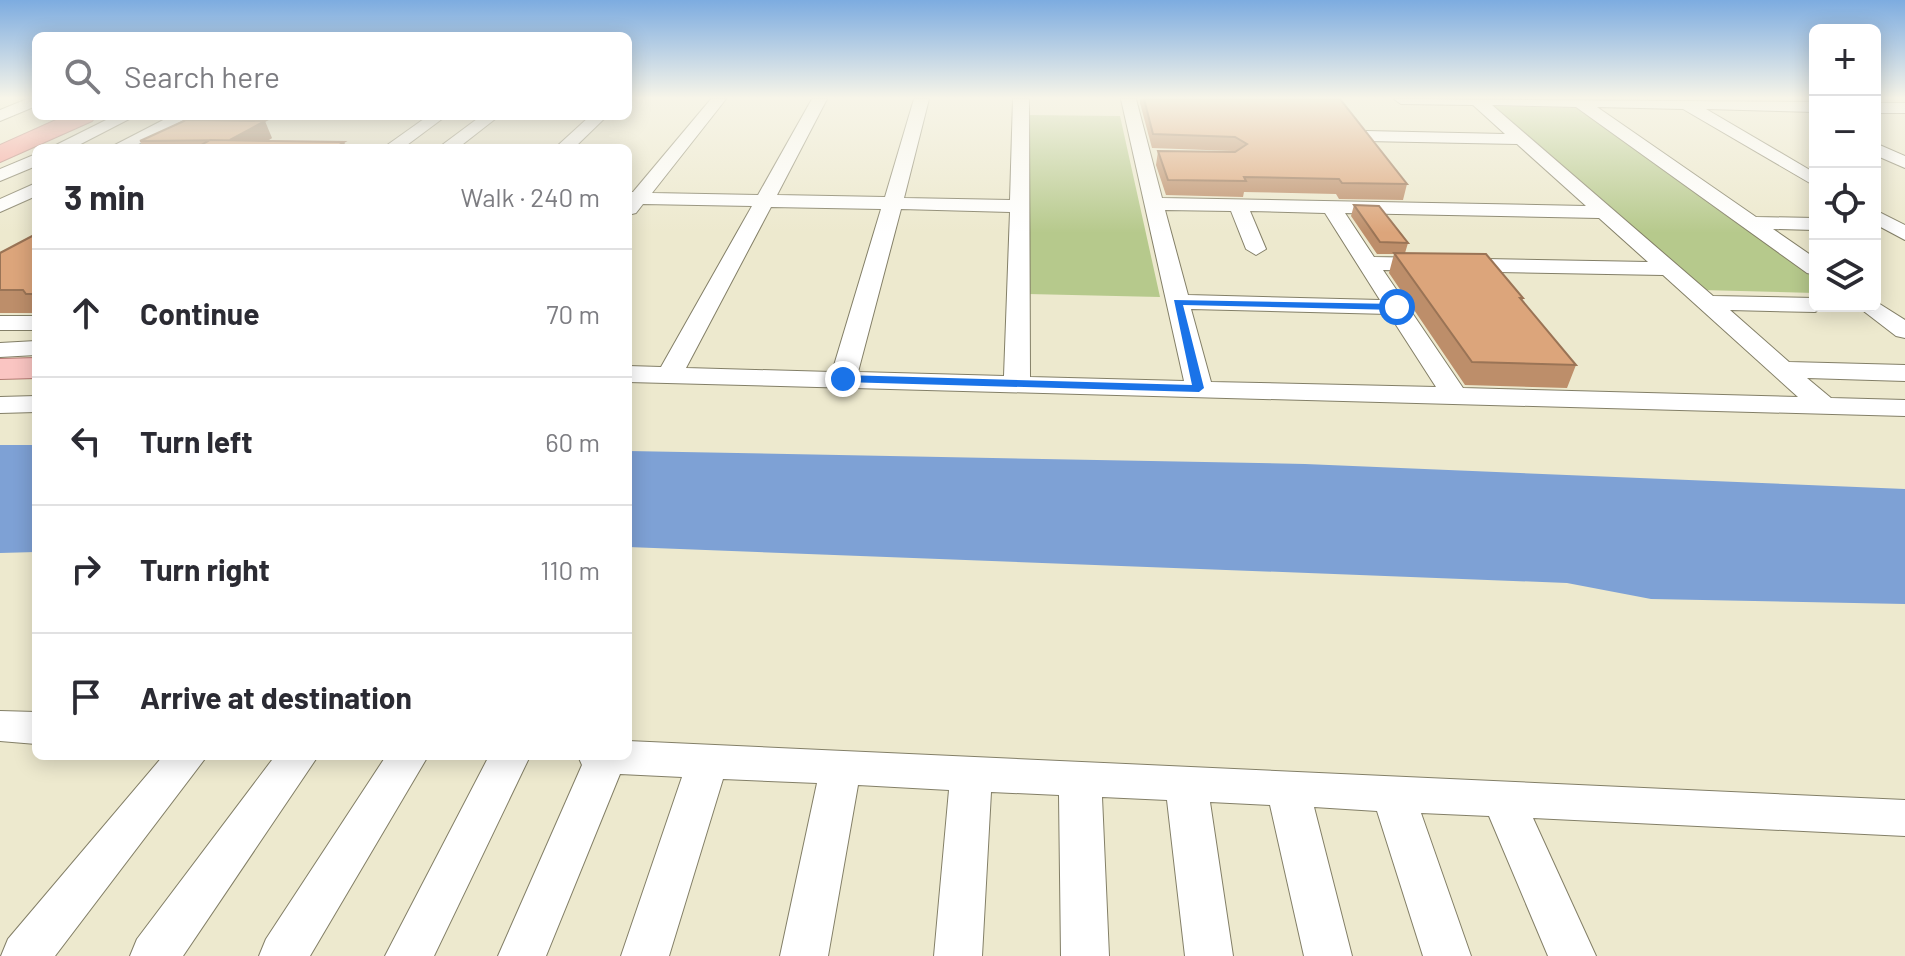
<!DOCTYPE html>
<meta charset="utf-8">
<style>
:root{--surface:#fff;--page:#f2f2f3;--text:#2b2b33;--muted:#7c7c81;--line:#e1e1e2}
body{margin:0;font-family:Barlow,sans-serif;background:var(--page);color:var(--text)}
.controls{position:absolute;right:24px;top:24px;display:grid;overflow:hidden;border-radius:12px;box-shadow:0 4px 20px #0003}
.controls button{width:72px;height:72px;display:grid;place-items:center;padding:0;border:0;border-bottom:2px solid var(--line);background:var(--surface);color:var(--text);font:40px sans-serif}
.stop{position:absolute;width:24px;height:24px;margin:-18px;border:6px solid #1a73e8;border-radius:50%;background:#fff}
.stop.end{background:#1a73e8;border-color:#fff;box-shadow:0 2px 8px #0008}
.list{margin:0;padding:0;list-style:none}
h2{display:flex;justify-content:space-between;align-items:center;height:104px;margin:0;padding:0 32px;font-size:34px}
h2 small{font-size:26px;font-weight:400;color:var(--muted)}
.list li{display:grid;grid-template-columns:52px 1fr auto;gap:24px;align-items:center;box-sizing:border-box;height:128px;padding:0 32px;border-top:2px solid var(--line)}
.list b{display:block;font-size:30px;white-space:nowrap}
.list em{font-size:26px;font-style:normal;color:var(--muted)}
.icon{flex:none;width:44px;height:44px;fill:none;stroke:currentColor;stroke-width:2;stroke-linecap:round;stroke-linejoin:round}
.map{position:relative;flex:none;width:1905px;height:956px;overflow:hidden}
.search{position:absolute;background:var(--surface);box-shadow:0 4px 20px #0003;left:32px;top:32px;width:600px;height:88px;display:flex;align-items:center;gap:20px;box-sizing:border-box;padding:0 28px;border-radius:12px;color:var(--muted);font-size:30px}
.panel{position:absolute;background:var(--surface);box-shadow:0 4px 20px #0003;left:32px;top:144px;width:600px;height:616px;border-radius:12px}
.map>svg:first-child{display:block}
</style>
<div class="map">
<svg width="1905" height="956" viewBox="0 0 1905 956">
<rect width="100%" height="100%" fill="#ede9ce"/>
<path fill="#b6c98c" d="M1489,106L1579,108L1815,279V293L1701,290Z
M1029,115L1120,116L1160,297L1028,294Z"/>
<path fill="#7ea1d5" d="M0,445H36V552L0,553Z
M628,451L1305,464L1905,489V604L1651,599L1567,583L628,547Z"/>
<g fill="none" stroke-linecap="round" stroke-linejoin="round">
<defs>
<path id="minor" d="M27,99H36V106L0,121V110Z
M711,99H726L652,193L758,195L812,99H827L777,195L885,197L914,99H929L904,198L1010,200L1013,99H1029L1030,377L1184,381L1121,99H1136L1162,198L1586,206L1517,144L1366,141L1358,136L1366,131L1505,134L1473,105L1401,104L1394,99L1815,102V112L1706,109L1815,173V186L1683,109L1597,107L1756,217L1815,218V230L1773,229L1815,258V275L1807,273L1576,107L1492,105L1713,296L1815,298V306H1826L1815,312L1730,310L1789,362L1905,365V381L1807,378L1831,398L1905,400V416L628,382V366L661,367L752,206L643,204L636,213L628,215V192H633ZM771,207L881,209L832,372L686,368ZM901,209L1010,212L1004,376L858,372ZM1165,210L1231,211L1246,249L1256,255L1266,249L1250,211L1325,213L1380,300L1188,295ZM1345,213L1599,218L1648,262L1374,257ZM1383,270L1663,275L1798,397L1463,388ZM1191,309L1389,314L1436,387L1211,382Z
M1875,103H1905V113H1875Z
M114,116H135L73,148H50Z
M171,116H191L131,148H109Z
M428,116H446L403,148H383Z
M481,116H499L458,148H438Z
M590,116H607L574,148H555Z
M1875,143L1905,156V168L1875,155Z
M36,154V166L0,181V169Z
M36,183V196L0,212V199Z
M1875,210L1905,225V240L1875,224Z
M1875,301L1905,320V338L1896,336L1857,306H1875Z
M0,316H36V330H0Z
M36,341V355L0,357V343Z
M36,396V412L0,413V397Z
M0,711L36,712V744L0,741Z
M628,741L1905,800V836L1533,818L1596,956H1548L1489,816L1421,813L1471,956H1423L1377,811L1314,807L1352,956H1304L1270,805L1210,802L1233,956H1185L1167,800L1102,797L1109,956H1061L1059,795L991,792L982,956H934L949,790L858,785L828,956H780L817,783L723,779L669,956H621L682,777L620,774L546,956H498L582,765L578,756H628Z
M163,756H207L55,956H1L8,939Z
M275,756H318L183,956H130L137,939Z
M386,756H428L310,956H259L266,939Z
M489,756H530L434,956H385Z"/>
<path id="major" d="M36,358V378L0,379V359Z"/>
<path id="highway" d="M65,116H96L92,121L0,162V145Z"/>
</defs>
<use href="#minor" stroke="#837f67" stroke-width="2"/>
<use href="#major" stroke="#b47a73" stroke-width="2"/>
<use href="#highway" stroke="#b47a73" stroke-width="2"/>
<use href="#minor" fill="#fff" fill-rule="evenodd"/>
<use href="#major" fill="#fac5c2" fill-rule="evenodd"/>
<use href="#highway" fill="#f79e99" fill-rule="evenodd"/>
</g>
<path fill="#bd8e6a" d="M1140,99L1282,100L1407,184L1403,200L1339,199L1336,194L1244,192L1243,197L1166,195L1156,165L1158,151L1235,152L1233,151L1152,148L1140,103Z
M272,138L267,141L344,142L346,148H143L140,141Z
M1354,205L1408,243L1405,253L1523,298L1522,301L1576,365L1567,388L1465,385L1389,273L1394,254H1377L1351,216Z
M36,234V313H0V253Z"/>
<path fill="#9a7456" d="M265,121L272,138L255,148L228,141Z
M344,142L346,148H334Z"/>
<path fill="#dca57b" stroke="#9a7456" stroke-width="2" d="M1144,99H1340L1407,184L1342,183L1339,179L1244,177L1246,181L1168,180L1158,151L1235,152L1247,144L1235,137L1153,134Z
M186,120L265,121L230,140L140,141Z
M210,140L344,142L334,148H196Z
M1354,205L1379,206L1408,243L1380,242Z
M36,234V294H26L23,290H0V253Z
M1394,253L1486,254L1523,298H1520L1576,365L1472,362Z"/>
<linearGradient id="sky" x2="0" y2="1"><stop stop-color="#7dace0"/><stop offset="0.42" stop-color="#f7f5e9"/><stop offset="1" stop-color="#f7f5e9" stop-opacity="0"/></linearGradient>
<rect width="1905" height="233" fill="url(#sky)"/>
<path fill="#1a73e8" d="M1174,300L1397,304L1402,307L1397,310L1183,305L1204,388L1199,392L843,382L837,379L843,375L1192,385Z"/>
</svg>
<div class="controls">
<button>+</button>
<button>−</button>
<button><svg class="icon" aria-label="locate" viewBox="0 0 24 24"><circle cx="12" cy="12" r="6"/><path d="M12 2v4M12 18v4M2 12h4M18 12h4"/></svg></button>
<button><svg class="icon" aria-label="layers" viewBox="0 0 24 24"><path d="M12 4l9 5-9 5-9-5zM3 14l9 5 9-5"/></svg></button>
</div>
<div class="stop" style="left:1397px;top:307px"></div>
<div class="stop end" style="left:843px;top:379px"></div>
<div class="search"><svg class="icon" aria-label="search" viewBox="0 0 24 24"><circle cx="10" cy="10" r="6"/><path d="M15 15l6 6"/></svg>Search here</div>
<section class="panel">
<h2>3 min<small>Walk · 240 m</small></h2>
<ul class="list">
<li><svg class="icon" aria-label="ahead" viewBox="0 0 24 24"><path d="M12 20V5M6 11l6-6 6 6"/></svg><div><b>Continue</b></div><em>70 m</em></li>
<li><svg class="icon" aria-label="left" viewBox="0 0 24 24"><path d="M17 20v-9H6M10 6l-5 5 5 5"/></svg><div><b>Turn left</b></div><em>60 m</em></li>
<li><svg class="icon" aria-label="right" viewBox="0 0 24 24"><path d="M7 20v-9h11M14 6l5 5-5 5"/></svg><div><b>Turn right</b></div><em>110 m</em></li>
<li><svg class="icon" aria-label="arrive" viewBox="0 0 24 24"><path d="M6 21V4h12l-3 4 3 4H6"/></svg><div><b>Arrive at destination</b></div></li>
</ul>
</section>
</div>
